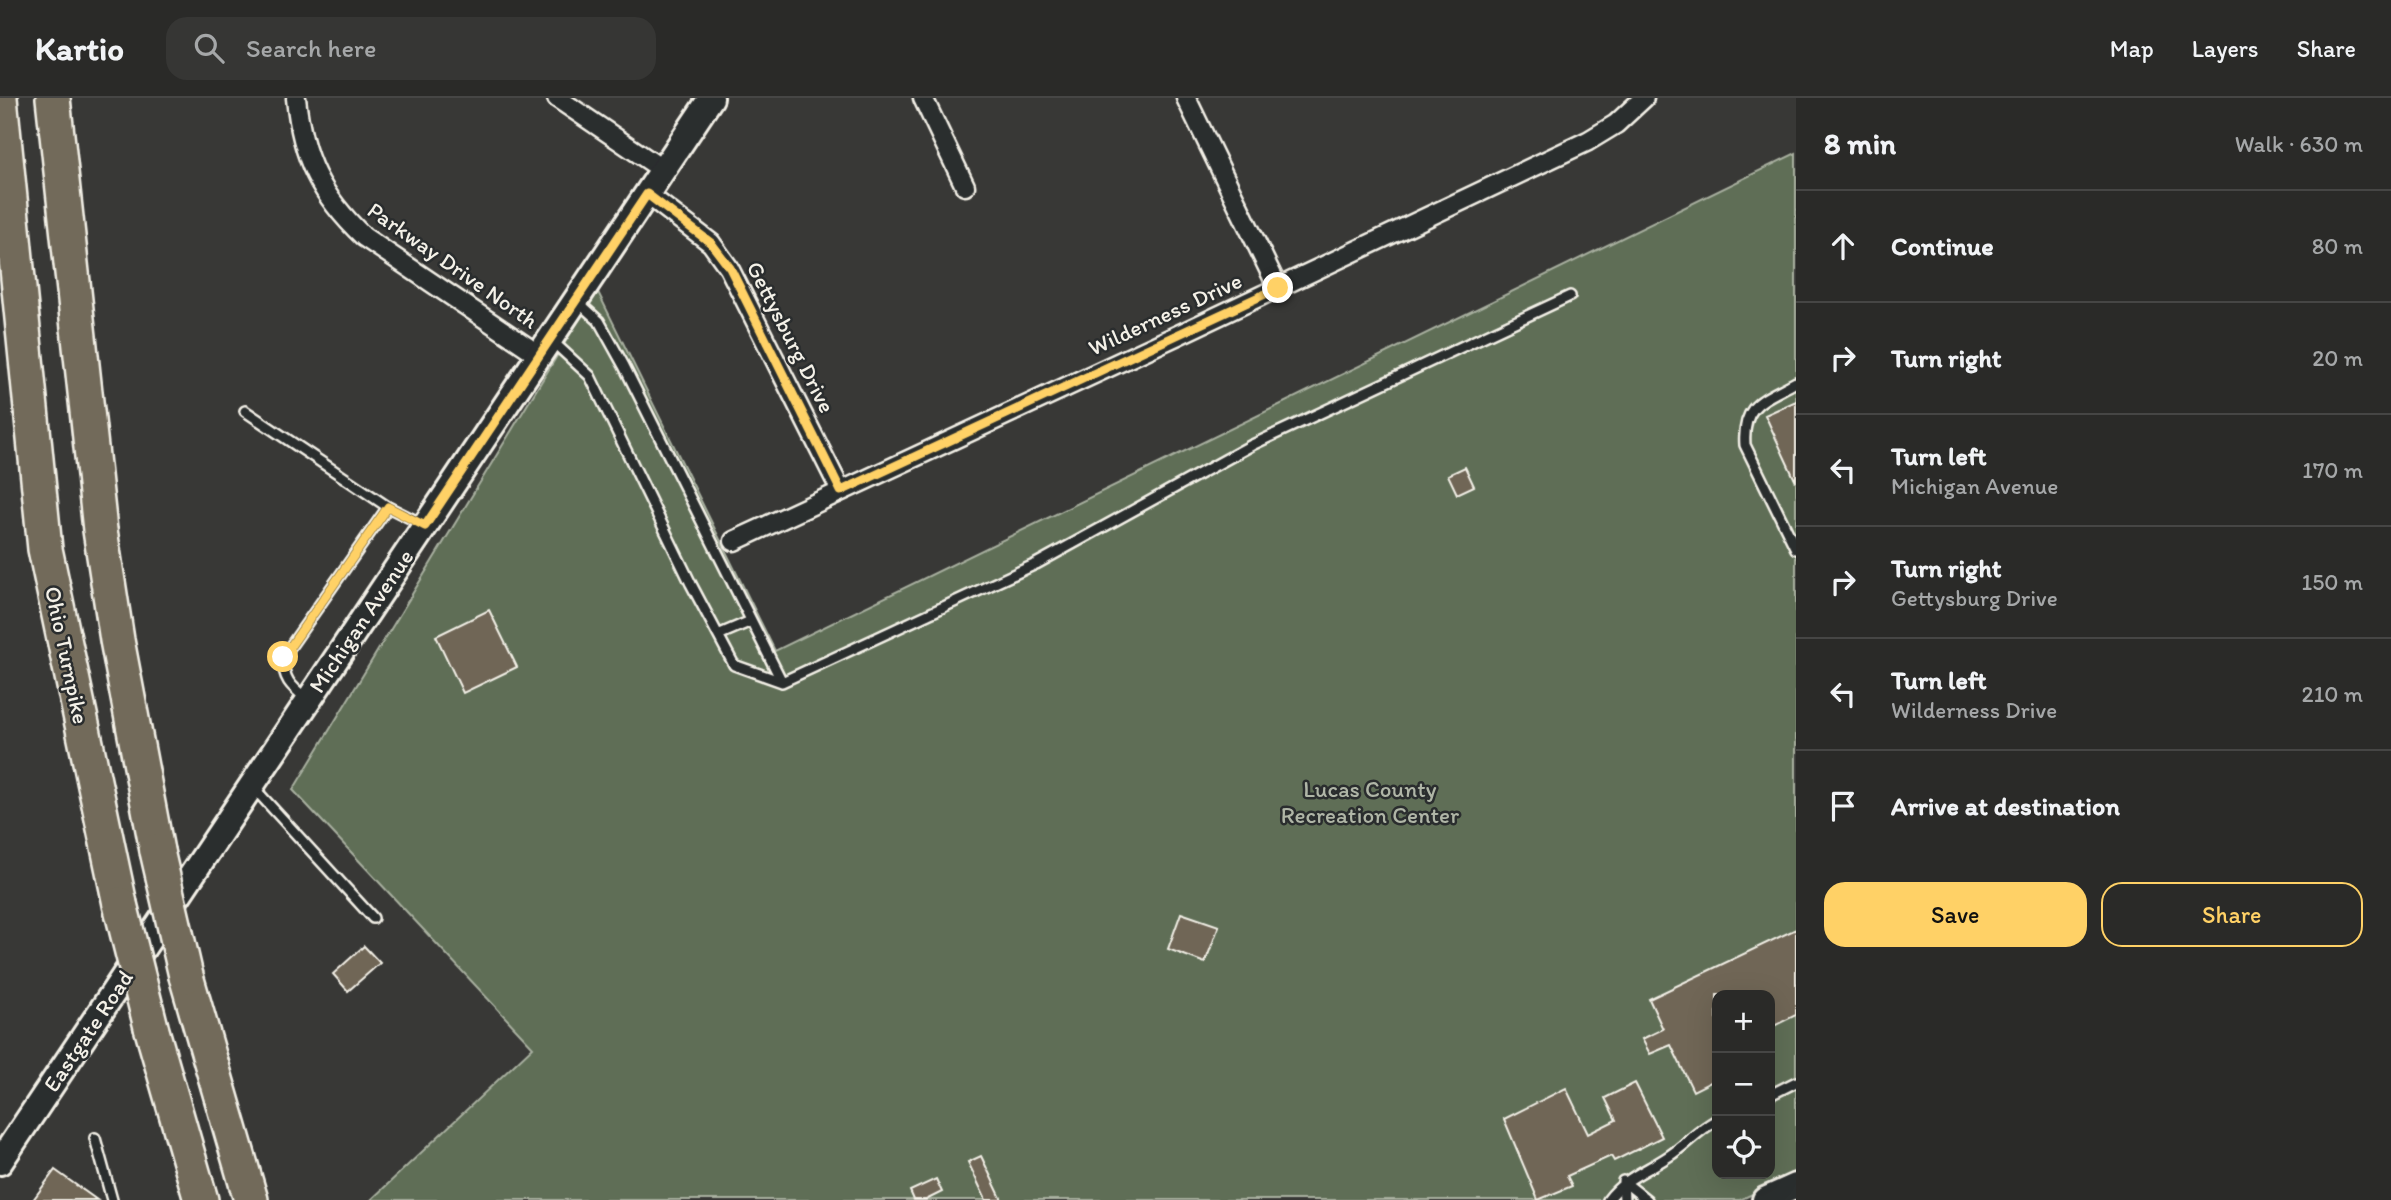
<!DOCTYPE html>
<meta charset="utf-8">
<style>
:root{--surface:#2a2a28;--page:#363634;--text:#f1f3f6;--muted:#a5a7a8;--line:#464645;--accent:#ffd166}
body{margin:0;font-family:Itim,sans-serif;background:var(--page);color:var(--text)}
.controls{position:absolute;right:21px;bottom:21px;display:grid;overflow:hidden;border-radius:14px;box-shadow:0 7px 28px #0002}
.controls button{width:63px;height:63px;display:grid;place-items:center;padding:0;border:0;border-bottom:2px solid var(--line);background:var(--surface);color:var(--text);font:35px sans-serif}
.stop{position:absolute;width:21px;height:21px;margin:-16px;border:5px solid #ffd166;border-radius:50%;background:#fff}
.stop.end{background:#ffd166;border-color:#fff;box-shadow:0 2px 7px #0008}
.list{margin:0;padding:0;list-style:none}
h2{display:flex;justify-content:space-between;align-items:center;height:91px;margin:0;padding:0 28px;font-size:30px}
h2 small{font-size:23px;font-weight:400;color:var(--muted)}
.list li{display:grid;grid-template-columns:46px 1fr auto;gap:21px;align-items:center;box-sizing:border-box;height:112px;padding:0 28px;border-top:2px solid var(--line)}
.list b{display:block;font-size:26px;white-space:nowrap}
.list p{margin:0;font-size:23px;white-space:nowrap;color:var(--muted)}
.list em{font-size:23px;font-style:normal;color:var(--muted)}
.actions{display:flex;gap:14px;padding:21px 28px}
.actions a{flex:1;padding:16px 0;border:2px solid var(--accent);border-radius:21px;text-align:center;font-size:24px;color:var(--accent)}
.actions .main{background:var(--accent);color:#111}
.icon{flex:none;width:38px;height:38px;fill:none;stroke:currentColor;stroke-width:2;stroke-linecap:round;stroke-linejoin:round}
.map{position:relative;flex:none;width:1796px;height:1102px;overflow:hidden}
header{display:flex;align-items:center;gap:42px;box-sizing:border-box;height:98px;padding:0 35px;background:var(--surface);border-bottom:2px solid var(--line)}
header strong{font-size:33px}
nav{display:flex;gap:38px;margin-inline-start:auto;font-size:24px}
.search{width:490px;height:63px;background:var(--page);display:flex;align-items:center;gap:18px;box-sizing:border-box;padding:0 24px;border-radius:21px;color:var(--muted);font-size:26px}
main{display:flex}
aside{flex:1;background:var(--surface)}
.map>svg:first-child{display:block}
</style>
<header>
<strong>Kartio</strong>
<div class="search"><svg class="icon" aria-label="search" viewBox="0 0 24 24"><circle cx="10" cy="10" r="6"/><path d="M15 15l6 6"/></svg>Search here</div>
<nav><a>Map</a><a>Layers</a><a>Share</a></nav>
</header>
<main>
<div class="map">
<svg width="1796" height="1102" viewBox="0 0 1796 1102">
<rect width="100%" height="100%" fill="#383836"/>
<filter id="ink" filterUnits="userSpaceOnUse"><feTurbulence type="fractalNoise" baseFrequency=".0143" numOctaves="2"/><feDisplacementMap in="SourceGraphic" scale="14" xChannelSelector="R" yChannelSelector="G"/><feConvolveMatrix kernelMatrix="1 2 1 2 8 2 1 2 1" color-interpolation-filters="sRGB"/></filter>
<g filter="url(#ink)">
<path fill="#5e6e57" stroke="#a9b0a0" stroke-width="2" fill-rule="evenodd" d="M1796,55V1075L1740,1102H371L533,949L293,692L597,192L775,553ZM1717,897H1770V1076H1717Z"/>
<path fill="#706657" stroke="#f4f1e8" stroke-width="2" d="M1796,303V384L1765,317Z
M1465,369L1474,388L1457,396L1448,377Z
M489,512L517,569L463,595L436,538Z
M1181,815L1219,828L1205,865L1168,851Z
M1796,831V917L1770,930V897H1717V981L1693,993L1671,947L1650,956L1642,941L1663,931L1649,901Z
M364,848L380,865L348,893L333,876Z
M1635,985L1662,1039L1614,1063L1611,1058L1567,1078L1572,1088L1538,1102L1504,1021L1566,990L1588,1036L1616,1022L1605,1000Z
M981,1058L1002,1102H986L968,1064Z
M55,1072L97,1102H33Z
M936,1081L942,1094L926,1102H914L910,1093Z"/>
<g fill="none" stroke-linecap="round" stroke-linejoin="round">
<defs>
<path id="lane" d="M576,202L599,223L624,268L782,584
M551,242L590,278L691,486L734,567L782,584L1036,466L1252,347L1570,198
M1796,284C1764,302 1742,305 1745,347L1796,451
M245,313L388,409L283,559C283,581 290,588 307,601
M388,409L424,427
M718,537L751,523
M253,689L373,820
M1770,997L1796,984
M95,1040L112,1102
M1608,1102C1627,1078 1645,1074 1669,1058C1687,1046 1698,1032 1717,1022
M1624,1102L1623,1083L1647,1102"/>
<path id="street" d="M296,0C302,60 320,97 364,139L539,257
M557,0L663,72
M923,0L965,88
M1186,0L1278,190
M647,96L711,145L729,170L841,393
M734,443L1178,237L1588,43L1616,26L1644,0"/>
<path id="secondary" d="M0,1064L711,0
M1765,1102L1796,1088"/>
<path id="highway" d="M0,0L45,451L120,806
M53,0L100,432L117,542L157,753
M186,878L251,1102
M151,929L201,1102"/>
</defs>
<use href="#lane" stroke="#f4f1e8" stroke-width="14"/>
<use href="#street" stroke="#f4f1e8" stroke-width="23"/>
<use href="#secondary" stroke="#f4f1e8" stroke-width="30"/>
<use href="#highway" stroke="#f4f1e8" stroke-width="38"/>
<use href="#lane" stroke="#2a2d2e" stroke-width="9"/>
<use href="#street" stroke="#2a2d2e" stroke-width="18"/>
<use href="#secondary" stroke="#2a2d2e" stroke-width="24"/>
<use href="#highway" stroke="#726b5a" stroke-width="33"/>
<defs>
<path id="highway-bridge" d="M157,753L186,878
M120,806L151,929"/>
</defs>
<use href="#highway-bridge" stroke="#f4f1e8" stroke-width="38" stroke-linecap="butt"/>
<use href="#highway-bridge" stroke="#726b5a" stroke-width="33"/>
</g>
</g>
<g fill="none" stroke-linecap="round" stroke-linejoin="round" filter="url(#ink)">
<path stroke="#ffd166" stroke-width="9" d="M283,559L388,409L425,428L647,96L711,145L730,170L841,393L1278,190"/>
</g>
<g text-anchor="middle" stroke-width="5" stroke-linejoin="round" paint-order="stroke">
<g font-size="23" fill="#f4f1e8" stroke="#2a2d2e">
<text transform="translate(453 167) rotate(35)" y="8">Parkway Drive North</text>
<text transform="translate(1165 216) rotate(-25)" y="8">Wilderness Drive</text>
<text transform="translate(791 239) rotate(63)" y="8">Gettysburg Drive</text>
<text transform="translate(361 523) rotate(-56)" y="8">Michigan Avenue</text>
<text transform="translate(67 557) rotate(78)" y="8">Ohio Turnpike</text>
<text transform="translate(88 933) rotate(-56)" y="8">Eastgate Road</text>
</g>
<g font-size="23" fill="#b0b6a7" stroke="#2a2d2e">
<text x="1370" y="699">Lucas County<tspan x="1370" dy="26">Recreation Center</tspan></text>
</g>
</g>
</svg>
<div class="controls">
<button>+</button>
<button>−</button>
<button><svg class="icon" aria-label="locate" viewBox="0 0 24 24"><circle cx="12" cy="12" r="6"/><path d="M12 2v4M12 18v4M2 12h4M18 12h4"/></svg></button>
</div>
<div class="stop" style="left:283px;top:559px"></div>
<div class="stop end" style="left:1278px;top:190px"></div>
</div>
<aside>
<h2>8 min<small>Walk · 630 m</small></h2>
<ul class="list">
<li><svg class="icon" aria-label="ahead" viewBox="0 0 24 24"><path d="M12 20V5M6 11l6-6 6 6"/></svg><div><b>Continue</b></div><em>80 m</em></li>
<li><svg class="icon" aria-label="right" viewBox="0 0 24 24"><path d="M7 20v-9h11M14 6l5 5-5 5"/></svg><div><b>Turn right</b></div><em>20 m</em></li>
<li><svg class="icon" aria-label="left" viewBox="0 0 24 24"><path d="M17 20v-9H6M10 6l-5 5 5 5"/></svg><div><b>Turn left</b><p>Michigan Avenue</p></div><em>170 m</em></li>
<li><svg class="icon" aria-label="right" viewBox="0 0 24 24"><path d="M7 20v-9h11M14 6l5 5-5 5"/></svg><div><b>Turn right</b><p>Gettysburg Drive</p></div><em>150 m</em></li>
<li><svg class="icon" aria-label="left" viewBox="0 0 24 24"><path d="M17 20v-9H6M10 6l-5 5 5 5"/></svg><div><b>Turn left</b><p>Wilderness Drive</p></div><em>210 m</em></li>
<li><svg class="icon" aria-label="arrive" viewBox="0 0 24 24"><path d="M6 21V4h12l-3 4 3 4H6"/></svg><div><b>Arrive at destination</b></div></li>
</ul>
<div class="actions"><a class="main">Save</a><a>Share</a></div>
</aside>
</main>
